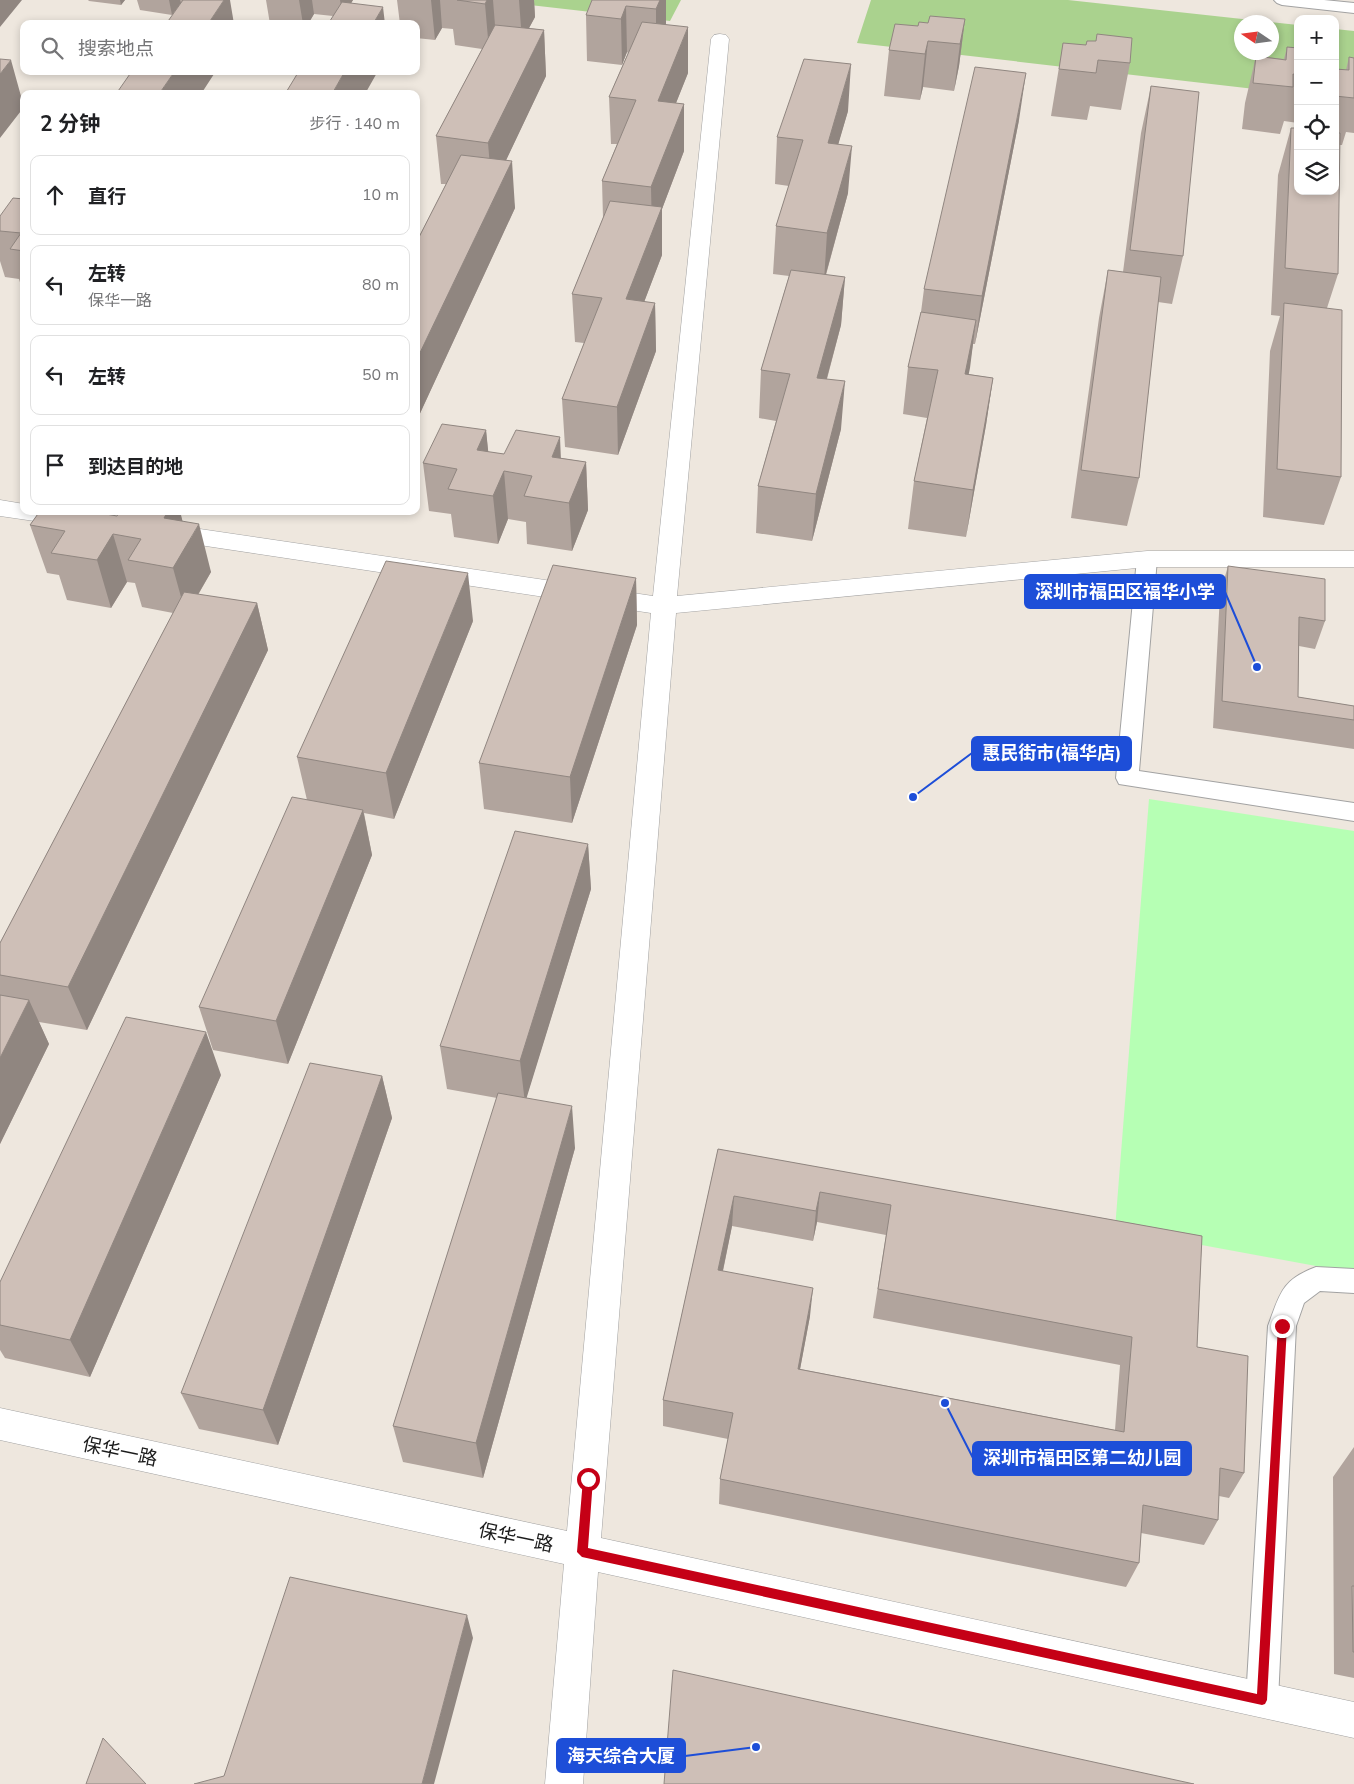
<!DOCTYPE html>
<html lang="zh">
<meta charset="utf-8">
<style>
:root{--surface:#fff;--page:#f6f6f6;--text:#202124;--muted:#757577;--line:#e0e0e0}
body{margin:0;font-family:"Nunito Sans","Noto Sans SC",sans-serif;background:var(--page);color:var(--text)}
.controls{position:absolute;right:15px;top:15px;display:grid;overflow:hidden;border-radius:10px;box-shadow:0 2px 8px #0003}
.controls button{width:45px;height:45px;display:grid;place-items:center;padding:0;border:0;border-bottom:1px solid var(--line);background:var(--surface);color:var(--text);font:25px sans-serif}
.compass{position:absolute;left:1234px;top:15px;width:45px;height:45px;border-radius:50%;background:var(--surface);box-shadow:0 2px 8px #0003;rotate:283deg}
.stop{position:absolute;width:15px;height:15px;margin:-11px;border:4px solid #c50016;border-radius:50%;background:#fff}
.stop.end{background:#c50016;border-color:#fff;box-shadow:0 1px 5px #0008}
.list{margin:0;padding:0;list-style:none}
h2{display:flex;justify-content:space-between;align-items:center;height:65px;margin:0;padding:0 20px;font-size:21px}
h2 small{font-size:16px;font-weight:400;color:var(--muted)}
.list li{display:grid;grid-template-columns:32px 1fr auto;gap:15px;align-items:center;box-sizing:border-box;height:80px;margin:0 10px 10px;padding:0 10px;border:1px solid var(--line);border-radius:10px}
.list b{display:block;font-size:19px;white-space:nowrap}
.list p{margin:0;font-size:16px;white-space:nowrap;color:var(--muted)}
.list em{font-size:16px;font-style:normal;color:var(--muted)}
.icon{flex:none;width:28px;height:28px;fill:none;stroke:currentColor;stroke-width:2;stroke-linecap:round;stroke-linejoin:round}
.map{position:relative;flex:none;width:1354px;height:1784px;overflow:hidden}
.search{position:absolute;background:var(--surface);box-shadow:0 2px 8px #0003;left:20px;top:20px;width:400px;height:55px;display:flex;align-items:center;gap:12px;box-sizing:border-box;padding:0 18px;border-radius:10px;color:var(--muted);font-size:19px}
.panel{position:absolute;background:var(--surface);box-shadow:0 2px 8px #0003;left:20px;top:90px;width:400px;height:425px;border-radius:10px}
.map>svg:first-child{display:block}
</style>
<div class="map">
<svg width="1354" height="1784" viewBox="0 0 1354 1784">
<rect width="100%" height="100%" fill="#eee7de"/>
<path fill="#aad28e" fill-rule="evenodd" d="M485,0H681L670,21Z
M871,0H1068L1298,25V94L857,43ZM1242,22H1272V52H1242Z
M1335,29L1354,31V101L1335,99Z"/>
<path fill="#b6ffb4" d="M1149,799L1354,831V1273L1115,1229Z"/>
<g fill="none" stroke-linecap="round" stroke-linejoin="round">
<defs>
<path id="lane" d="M1274,0H1324L1354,3V13L1282,5L1277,3Z
M1147,552L1154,554L1157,559L1139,771L1354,803V821L1119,784L1116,778L1137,559L1140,554Z
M1316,1267L1354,1269V1293L1320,1291L1304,1303L1296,1326L1278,1700L1273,1711L1262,1716L1251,1711L1246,1700L1268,1326C1280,1294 1281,1280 1316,1267Z"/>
<path id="street" d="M720,34L726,35L729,39L677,596L1147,551H1354V567H1147L676,613L601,1538L1354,1702V1738L598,1572L583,1784H545L564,1564L0,1440V1408L567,1531L651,613L166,540L158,538L154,532L158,526L166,524L653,596L711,39L714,35Z
M0,500L24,504V511H76L84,513L88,519L84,525L76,527L0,516Z"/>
</defs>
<use href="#lane" stroke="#a2a2a2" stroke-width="2"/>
<use href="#street" stroke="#a2a2a2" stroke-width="1"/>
<use href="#lane" fill="#fff" fill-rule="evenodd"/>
<use href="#street" fill="#fff" fill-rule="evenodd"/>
</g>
<path fill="#b1a49d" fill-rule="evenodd" d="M88,0H125L121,5L89,1Z
M137,0H230L181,3L172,15L140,10Z
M266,0H353L351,3L333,16L314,14L308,24H270Z
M397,0H534L535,17L529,28L544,30L546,76L506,160L515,208L416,422V243L446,184H441L436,136L482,49L455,45L453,29L442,28L435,40L416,38V24H400Z
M592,0H666V24L688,73L676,103L684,104V151L662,209V255L644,302L655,303L656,351L618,455L565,447L562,399L584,343L575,342L572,294L603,218L602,181L617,144H611L609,97L628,53L627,52L622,65L587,61L586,15Z
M965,19L959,66L954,91L923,87L920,100L884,96L889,50L918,26L928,23Z
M1063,43L1130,63L1121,110L1090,106L1087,120L1051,116Z
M1287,47L1298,48V123L1284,121L1280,134L1242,129L1245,103L1256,56L1284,59Z
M1349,57L1354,58V133L1346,132L1342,145H1339L1338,274L1327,308L1341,477L1324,525L1263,517L1270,351L1280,316L1271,315L1278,175L1291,128L1335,191V69L1346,70Z
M1151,86L1183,256L1172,304L1158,302L1139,478L1127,526L1071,518L1099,318L1108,270L1123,272L1141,133Z
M848,111L838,144L848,193L826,275L845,277L841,325L827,379L841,429L812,541L756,533L758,486L776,421L759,418L761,370L789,276L773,274L776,226L789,186L775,184L777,137Z
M1019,120L975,344H973L968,374L993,378L986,425L966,537L908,529L914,481L927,418L903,414L908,367L921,312L924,289Z
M24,199V296L19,279L5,277L0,261V216Z
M486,430L488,452L504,454L561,458L586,462L588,510L572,551L527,544L526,522L508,519L498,544L454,537L451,514L429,511L423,463Z
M40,511H108L109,515L117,516L120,511H180L182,522L211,572L198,595L257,603L268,650L87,1030L39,1022L49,1044L0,1144V943L173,613L142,607L135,583L127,582L111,608L67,600L59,575L47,573L30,525Z
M288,511H302L301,513Z
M1228,566L1325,621L1315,649L1299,646L1298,697L1354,706V749L1213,728L1220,594Z
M636,578L637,625L572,823L484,809L479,763Z
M473,621L394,819L364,813L372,855L288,1064L213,1050L199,1007L307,800L297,757Z
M588,844L591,889L526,1098L575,1148L483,1478L403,1462L393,1426L497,1098L447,1089L440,1046Z
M221,1075L90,1377L5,1358L0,1350V1282Z
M382,1076L392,1118L278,1445L199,1429L181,1393Z
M718,1149L1202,1236L1197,1347L1244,1473L1229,1498L1219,1496L1218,1520L1204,1545L1141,1533L1139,1563L1126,1587L719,1504L720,1479L728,1439L663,1426V1400ZM817,1222L886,1235L873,1318L1120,1365L1115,1430L800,1369L810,1316L723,1271L732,1226L813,1241Z
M1354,1447V1678L1334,1674L1333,1477Z"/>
<path fill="#908680" d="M0,0H22L0,27Z
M120,0H125L121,5Z
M169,0H180L181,3L172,15Z
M224,0H230L234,24H208Z
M299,0H312L314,14L308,24H303Z
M340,0H353L343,17Z
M431,0H440L442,28L435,40Z
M487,0H493L496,38L489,50L485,4Z
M519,0H534L535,17L522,41Z
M660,0H666V32L656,56V9Z
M626,6L627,52L622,65L621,19Z
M383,7L385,24H373Z
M965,19L959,66L954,91L960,44Z
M688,27V73L658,148V101Z
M544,30L546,76L492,190L488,143Z
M928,41L923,87L920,100L925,54Z
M11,60L24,107L0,138V74Z
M851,64L848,111L825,190L828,143Z
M175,71H216L201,94H159Z
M345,71H378L365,94H332Z
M1026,73L1019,120L975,344L982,296Z
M684,104V151L662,209V255L627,347L626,299L652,233L651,187Z
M852,146L848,193L824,281L827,233Z
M512,161L515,208L416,422V361Z
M845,277L841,325L814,426L817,378Z
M655,303L656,351L618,455L617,407Z
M976,320L970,368L959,421L965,374Z
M993,378L986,425L966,537L973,490Z
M845,381L841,429L812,541L816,494Z
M486,430L491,478L477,450Z
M560,437L562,485L552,457Z
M586,462L588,510L572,551L569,503Z
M504,471L508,519L498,544L493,496Z
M89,511H108L115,534H113L127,582L111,608L97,560Z
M168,511H180L188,543L199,524L211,572L186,615L173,568L164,518Z
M468,573L473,621L394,819L386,773Z
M636,578L637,625L572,823L570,777Z
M257,603L268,650L87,1030L68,987Z
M363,810L372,855L288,1064L276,1021Z
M588,844L591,889L525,1103L520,1061Z
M29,1000L49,1044L0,1144V1058Z
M206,1032L221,1075L90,1377L70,1340Z
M382,1076L392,1118L278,1445L263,1410Z
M572,1106L575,1148L483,1478L476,1443Z
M820,1192L817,1222L813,1241L816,1211Z
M734,1196L732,1226L717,1299L718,1270Z
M813,1288L810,1316L795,1396L798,1369Z
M467,1615L473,1638L434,1784H422Z"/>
<path fill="#cebfb7" stroke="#908680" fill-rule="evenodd" d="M183,0H224L208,24H166Z
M457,0H487L485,4Z
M592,0H660L656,9L626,6L621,19L586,15Z
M342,2L383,7L373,24H328Z
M930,16L965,19L960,44L928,41L925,54L889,50L895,24L918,26L919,22L928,23Z
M642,22L688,27L658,101L684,104L651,187L602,181L636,100L609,97Z
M495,25L544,30L488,143L436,136Z
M1097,34L1132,38L1130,63L1098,60L1096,73L1059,69L1063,43L1086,45L1087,41H1096Z
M1287,47L1298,48V75L1293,74V87L1253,83L1256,56L1286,60Z
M1349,57L1354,58V98L1335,96V69L1349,70Z
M0,59L11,60L0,74Z
M804,59L851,64L828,143L852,146L827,233L776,226L803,140L777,137Z
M975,67L1026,73L982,296L924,289Z
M132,71H175L159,94H116Z
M299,71H345L332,94H285Z
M1151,86L1199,92L1183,256L1130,250Z
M1291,128H1298V191H1335V133H1340L1338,274L1285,268Z
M461,155L512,161L416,361V243Z
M13,198L24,199V251L10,249L21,233L0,231V216Z
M610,201L662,207L626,299L655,303L617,407L562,399L602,298L572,294Z
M791,270L845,277L817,378L845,381L816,494L758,486L790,374L761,370Z
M1108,270L1161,277L1139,478L1081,470Z
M1284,303L1342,310L1341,477L1277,469Z
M921,312L976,320L965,374L993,378L973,490L914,481L938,370L908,367Z
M442,424L486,430L477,450L504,454L516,430L560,437L552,457L586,462L569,503L524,496L532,476L504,471L493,496L448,489L457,469L423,463Z
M40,511H89L117,516L120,511H168L164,518L199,524L173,568L128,560L141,539L113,534L97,560L51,553L65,531L30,525Z
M386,561L468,573L386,773L297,757Z
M553,565L636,578L570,777L479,763Z
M1228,566L1325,579V621L1299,617L1298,697L1354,706V720L1222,701Z
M184,592L257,603L68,987L0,975V943Z
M292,797L363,810L276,1021L199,1007Z
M515,831L588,844L520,1061L440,1046Z
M0,995L29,1000L0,1058Z
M126,1017L206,1032L70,1340L0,1325V1282Z
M310,1063L382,1076L263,1410L181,1393Z
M498,1093L572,1106L476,1443L393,1426Z
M718,1149L1202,1236L1197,1347L1248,1356L1244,1473L1220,1468L1218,1520L1143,1505L1139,1563L720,1479L733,1413L663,1400ZM820,1192L891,1205L878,1289L1132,1337L1124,1432L798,1369L813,1288L718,1270L734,1196L816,1211Z
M290,1577L467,1615L422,1784H194L224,1776Z
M1352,1586H1354V1652H1353Z
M673,1670L1194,1784H664Z
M103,1738L146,1784H86Z"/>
<path fill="#c50016" d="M1282,1322L1287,1326L1267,1700L1265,1704L1262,1705L582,1557L577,1552L583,1479L588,1474L593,1479L588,1548L1257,1694L1278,1326Z"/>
<g text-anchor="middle" stroke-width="4" stroke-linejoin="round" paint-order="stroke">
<g font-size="19" fill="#1b1b1b" stroke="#fff">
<text transform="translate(120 1451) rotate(12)" y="7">保华一路</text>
<text transform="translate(516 1537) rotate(12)" y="7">保华一路</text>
</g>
</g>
<path fill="none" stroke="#1d4ed8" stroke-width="2" d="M1257 667L1225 592M913 797L972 753M945 1403L973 1458M756 1747L685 1756"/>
<g fill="#1d4ed8" stroke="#fff" stroke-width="2">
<circle cx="1257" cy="667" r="5"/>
<circle cx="913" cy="797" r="5"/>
<circle cx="945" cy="1403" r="5"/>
<circle cx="756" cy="1747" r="5"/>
</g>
<g fill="#1d4ed8" stroke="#1d4ed8" stroke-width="2">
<rect x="1025" y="575" width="200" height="33" rx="5"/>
<rect x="972" y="737" width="159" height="33" rx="5"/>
<rect x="973" y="1442" width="218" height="33" rx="5"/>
<rect x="557" y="1739" width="128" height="33" rx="5"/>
</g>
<g font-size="18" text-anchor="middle" font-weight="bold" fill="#fff">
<text x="1125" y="598">深圳市福田区福华小学</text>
<text x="1052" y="759">惠民街市(福华店)</text>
<text x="1082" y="1464">深圳市福田区第二幼儿园</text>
<text x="621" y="1762">海天综合大厦</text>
</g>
</svg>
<div class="controls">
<button>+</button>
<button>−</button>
<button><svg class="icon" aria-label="locate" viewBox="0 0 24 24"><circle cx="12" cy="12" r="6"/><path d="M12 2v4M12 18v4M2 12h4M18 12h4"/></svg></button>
<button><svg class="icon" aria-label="layers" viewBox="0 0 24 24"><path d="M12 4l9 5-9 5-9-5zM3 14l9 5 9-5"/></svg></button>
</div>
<svg class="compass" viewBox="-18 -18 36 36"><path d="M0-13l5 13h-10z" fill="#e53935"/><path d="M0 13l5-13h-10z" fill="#757577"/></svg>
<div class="stop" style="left:588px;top:1479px"></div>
<div class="stop end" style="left:1282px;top:1326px"></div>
<div class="search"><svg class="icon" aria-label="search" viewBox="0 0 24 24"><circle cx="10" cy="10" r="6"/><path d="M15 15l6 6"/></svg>搜索地点</div>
<section class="panel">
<h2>2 分钟<small>步行 · 140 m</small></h2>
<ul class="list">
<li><svg class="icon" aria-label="ahead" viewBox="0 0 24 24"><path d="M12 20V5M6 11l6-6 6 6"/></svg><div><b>直行</b></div><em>10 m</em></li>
<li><svg class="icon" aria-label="left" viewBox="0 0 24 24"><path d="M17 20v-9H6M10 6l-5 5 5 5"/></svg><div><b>左转</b><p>保华一路</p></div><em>80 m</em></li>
<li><svg class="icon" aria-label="left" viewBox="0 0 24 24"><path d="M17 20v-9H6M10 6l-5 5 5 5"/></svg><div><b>左转</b></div><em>50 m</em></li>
<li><svg class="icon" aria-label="arrive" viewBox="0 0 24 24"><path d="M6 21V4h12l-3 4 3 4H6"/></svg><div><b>到达目的地</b></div></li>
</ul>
</section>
</div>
